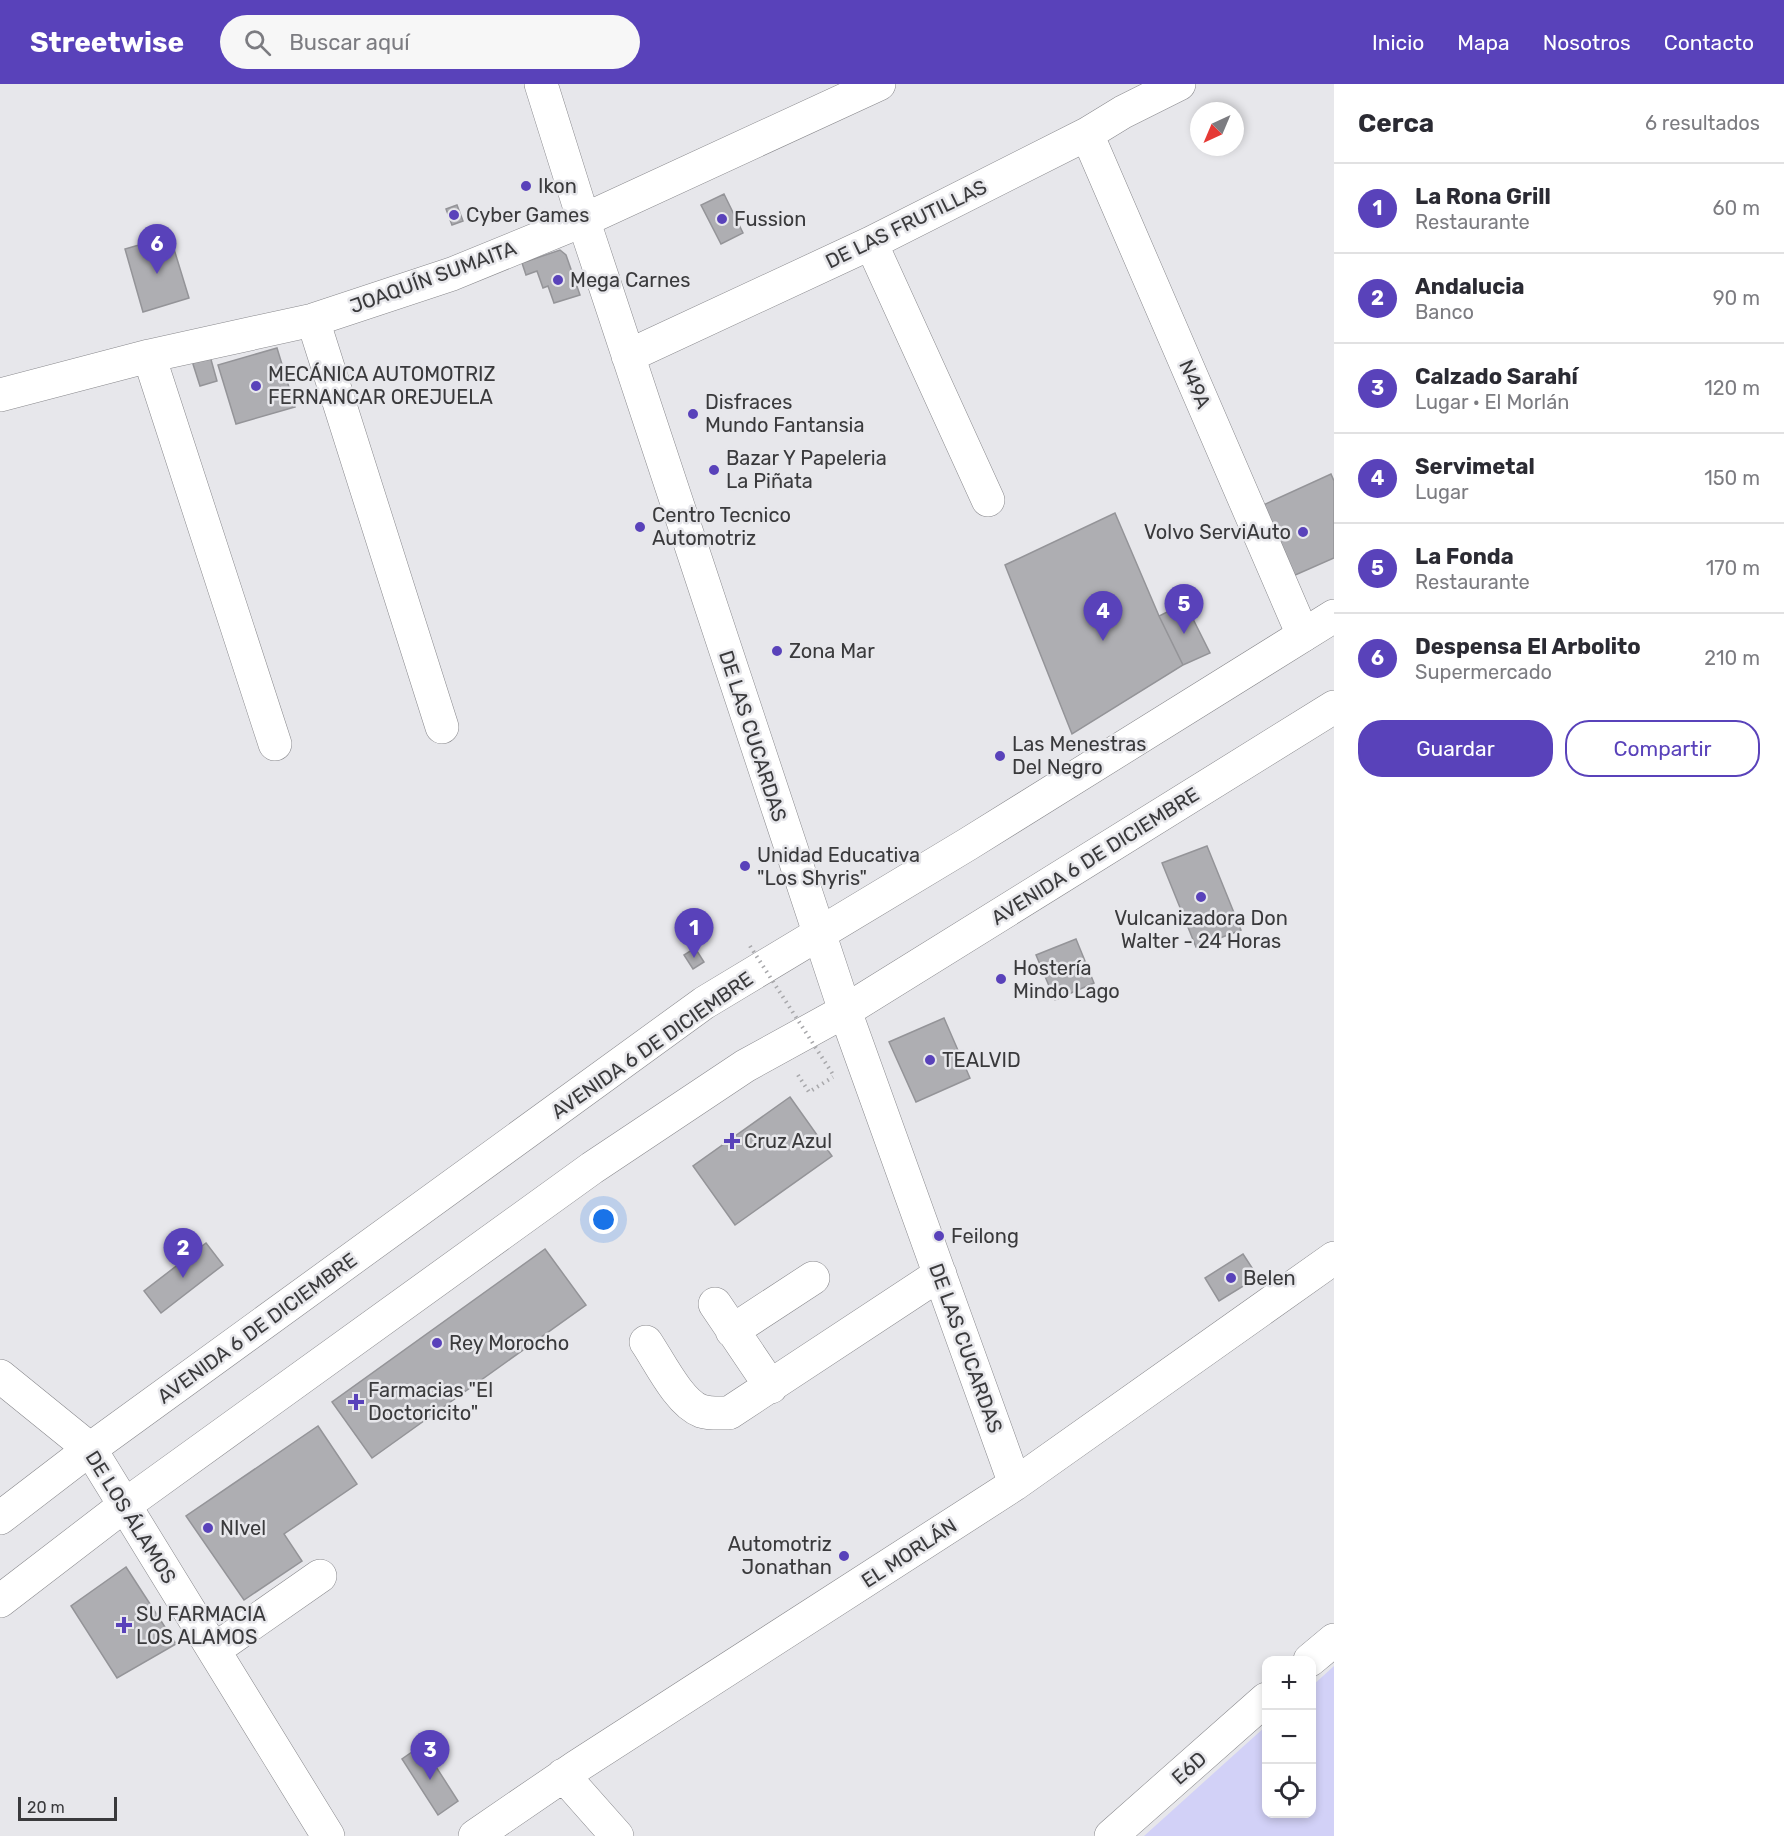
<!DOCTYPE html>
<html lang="es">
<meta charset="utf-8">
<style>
:root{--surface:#fff;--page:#f7f7f7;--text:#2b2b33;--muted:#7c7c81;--line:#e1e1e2;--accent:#5942ba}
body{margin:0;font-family:Rubik,sans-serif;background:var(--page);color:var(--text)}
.controls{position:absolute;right:18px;bottom:18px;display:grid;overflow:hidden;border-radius:12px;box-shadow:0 3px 9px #0003}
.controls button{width:54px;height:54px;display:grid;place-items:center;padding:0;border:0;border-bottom:2px solid var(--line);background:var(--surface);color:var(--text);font:30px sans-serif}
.compass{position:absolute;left:1190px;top:18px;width:54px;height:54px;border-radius:50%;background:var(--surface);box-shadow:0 3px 9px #0003;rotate:224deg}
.scale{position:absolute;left:18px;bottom:15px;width:99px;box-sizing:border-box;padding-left:6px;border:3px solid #3a3a3c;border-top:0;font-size:16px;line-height:21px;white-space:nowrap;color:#3a3a3c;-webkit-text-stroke:4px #e7e7eb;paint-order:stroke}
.you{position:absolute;left:604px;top:1136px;width:21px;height:21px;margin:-15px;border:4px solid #fff;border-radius:50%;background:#1a73e8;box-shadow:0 0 0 9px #1a73e833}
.badge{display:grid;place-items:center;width:39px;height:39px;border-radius:50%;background:var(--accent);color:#fff;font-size:20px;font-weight:700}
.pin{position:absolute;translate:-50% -50px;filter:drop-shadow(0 2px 3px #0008)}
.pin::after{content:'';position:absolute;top:32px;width:21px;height:18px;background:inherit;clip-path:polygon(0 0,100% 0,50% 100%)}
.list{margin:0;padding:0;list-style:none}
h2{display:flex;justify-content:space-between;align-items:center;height:78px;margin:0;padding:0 24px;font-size:26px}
h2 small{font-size:20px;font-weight:400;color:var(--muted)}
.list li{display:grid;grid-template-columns:39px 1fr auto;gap:18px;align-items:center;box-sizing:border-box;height:90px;padding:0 24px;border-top:2px solid var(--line)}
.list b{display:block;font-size:22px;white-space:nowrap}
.list p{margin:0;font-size:20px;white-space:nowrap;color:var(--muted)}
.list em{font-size:20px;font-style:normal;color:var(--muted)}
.actions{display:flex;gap:12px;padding:18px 24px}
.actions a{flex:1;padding:14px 0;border:2px solid var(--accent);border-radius:24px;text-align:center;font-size:21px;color:var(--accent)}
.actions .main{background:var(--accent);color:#fff}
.icon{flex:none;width:33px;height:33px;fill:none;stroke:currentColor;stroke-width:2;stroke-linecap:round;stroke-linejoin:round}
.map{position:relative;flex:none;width:1334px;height:1752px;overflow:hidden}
header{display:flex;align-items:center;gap:36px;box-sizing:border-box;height:84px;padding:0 30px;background:var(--accent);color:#fff}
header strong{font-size:28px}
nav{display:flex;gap:33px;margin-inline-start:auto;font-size:21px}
.search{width:420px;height:54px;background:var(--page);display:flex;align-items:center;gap:15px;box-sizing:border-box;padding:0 21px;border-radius:33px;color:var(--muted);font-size:22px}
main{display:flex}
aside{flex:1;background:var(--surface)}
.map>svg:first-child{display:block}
</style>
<header>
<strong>Streetwise</strong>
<div class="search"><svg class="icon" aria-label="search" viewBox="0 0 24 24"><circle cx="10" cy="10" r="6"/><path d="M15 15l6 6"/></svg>Buscar aquí</div>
<nav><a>Inicio</a><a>Mapa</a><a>Nosotros</a><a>Contacto</a></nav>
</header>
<main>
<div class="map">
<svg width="1334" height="1752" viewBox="0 0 1334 1752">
<rect width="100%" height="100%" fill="#e7e7eb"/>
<path fill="#d2d1f7" d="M1334,1582V1752H1144L1266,1642V1730H1312V1602Z"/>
<path fill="#aeaeb2" stroke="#949498" stroke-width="1.5" d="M724,110L743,149L721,160L701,121Z
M457,121L463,137L452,141L446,125Z
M170,152L189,214L143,228L125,165Z
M560,166L566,171L580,211L554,219L548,202L543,204L537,187L526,191L522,179Z
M277,264L295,323L236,340L218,281Z
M210,272L217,297L200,302L192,277Z
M1331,390L1334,397V474L1293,492L1261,422Z
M1115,429L1159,532L1183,581L1072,650L1005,481Z
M1185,519L1210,569L1183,581L1159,532Z
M1207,762L1241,846L1196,863L1162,779Z
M1076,855L1094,899L1055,916L1036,871Z
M695,864L704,878L693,885L684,871Z
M944,934L970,994L916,1018L889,958Z
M790,1013L832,1072L735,1141L693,1082Z
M206,1159L223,1181L161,1229L144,1207Z
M545,1165L586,1221L372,1374L332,1318Z
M1243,1170L1258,1193L1219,1217L1205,1194Z
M318,1342L357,1400L284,1450L302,1477L244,1516L186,1432Z
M126,1483L176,1560L117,1594L71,1522Z
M422,1661L458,1717L438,1731L402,1675Z"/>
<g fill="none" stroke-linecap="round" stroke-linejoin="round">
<defs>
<path id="minor" d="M541,0L588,150L845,927L1015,1400
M1087,50L1303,551
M871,159L988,416
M313,236L442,643
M149,272L275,660
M628,272L871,159L1087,50L1123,28L1179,0
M0,311L149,272L313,236L452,190L584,136L879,0
M715,1220L771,1303
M732,1247L813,1194
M646,1258C659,1277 679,1319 701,1327C710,1330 720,1329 729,1329L940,1190
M0,1292L90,1365L328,1752
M214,1566L320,1492
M1310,1576L1334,1556
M563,1691L617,1752
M475,1752L576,1683L1015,1400L1334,1174
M1111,1752L1266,1615"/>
<path id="major" d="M0,1434L90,1365L704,919L968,760L1334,532
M0,1517L125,1421L592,1084L745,982L845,927L1334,623"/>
</defs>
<use href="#minor" stroke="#88888c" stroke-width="34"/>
<use href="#major" stroke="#88888c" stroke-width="34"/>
<path stroke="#a8a8ab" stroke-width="4" stroke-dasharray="1.5 4.5" stroke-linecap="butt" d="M798,991L809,1008L833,993"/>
<use href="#minor" stroke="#fff" stroke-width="33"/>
<use href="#major" stroke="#fff" stroke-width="33"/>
<path stroke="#a8a8ab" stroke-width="4" stroke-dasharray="1.5 4.5" stroke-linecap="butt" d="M750,862L834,992"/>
</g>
<g fill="#5942ba" stroke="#e7e7eb" stroke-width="2">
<circle cx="526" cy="102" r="6"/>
<circle cx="454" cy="131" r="6"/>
<circle cx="722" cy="135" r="6"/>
<circle cx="558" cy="196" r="6"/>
<circle cx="256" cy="302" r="6"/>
<circle cx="693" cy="330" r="6"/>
<circle cx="714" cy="386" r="6"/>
<circle cx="640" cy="443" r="6"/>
<circle cx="1303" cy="448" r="6"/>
<circle cx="777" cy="567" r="6"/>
<circle cx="1000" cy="672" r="6"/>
<circle cx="745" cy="782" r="6"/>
<circle cx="1201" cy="813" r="6"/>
<circle cx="1001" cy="895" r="6"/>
<circle cx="930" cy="976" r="6"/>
<path d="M729 1048h6v6h6v6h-6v6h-6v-6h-6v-6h6z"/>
<circle cx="939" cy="1152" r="6"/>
<circle cx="1231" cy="1194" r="6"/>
<circle cx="437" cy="1259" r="6"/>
<path d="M353 1309h6v6h6v6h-6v6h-6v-6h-6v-6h6z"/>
<circle cx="208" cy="1444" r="6"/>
<circle cx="844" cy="1472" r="6"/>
<path d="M121 1532h6v6h6v6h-6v6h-6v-6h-6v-6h6z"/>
</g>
<g text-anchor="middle" stroke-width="5" stroke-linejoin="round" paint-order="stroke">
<g font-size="20" fill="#3a3a3c" stroke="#e7e7eb" text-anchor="start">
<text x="538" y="109">Ikon</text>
<text x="466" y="138">Cyber Games</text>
<text x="734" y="142">Fussion</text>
<text x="570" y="203">Mega Carnes</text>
<text x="268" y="297">MECÁNICA AUTOMOTRIZ<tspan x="268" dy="23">FERNANCAR OREJUELA</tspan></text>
<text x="705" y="325">Disfraces<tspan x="705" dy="23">Mundo Fantansia</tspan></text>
<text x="726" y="381">Bazar Y Papeleria<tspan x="726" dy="23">La Piñata</tspan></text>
<text x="652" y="438">Centro Tecnico<tspan x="652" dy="23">Automotriz</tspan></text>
<text x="1291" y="455" text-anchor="end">Volvo ServiAuto</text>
<text x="789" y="574">Zona Mar</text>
<text x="1012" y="667">Las Menestras<tspan x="1012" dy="23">Del Negro</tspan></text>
<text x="757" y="778">Unidad Educativa<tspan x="757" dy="23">"Los Shyris"</tspan></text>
<text x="1201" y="841" text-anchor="middle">Vulcanizadora Don<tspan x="1201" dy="23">Walter - 24 Horas</tspan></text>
<text x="1013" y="891">Hostería<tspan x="1013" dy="23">Mindo Lago</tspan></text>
<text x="942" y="983">TEALVID</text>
<text x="744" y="1064">Cruz Azul</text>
<text x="951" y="1159">Feilong</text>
<text x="1243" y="1201">Belen</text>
<text x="449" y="1266">Rey Morocho</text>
<text x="368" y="1313">Farmacias "El<tspan x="368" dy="23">Doctoricito"</tspan></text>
<text x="220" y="1451">NIvel</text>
<text x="832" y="1467" text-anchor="end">Automotriz<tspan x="832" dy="23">Jonathan</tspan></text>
<text x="136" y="1537">SU FARMACIA<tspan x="136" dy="23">LOS ALAMOS</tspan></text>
</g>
<g font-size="20" fill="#3a3a3c" stroke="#e7e7eb">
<text transform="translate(906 140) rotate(-26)" y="7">DE LAS FRUTILLAS</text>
<text transform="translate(433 193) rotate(-20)" y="7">JOAQUÍN SUMAITA</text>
<text transform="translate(1195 300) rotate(67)" y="7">N49A</text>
<text transform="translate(753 652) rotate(72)" y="7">DE LAS CUCARDAS</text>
<text transform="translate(1095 772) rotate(-32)" y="7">AVENIDA 6 DE DICIEMBRE</text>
<text transform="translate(652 961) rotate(-35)" y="7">AVENIDA 6 DE DICIEMBRE</text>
<text transform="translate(257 1244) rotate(-36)" y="7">AVENIDA 6 DE DICIEMBRE</text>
<text transform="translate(966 1264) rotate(70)" y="7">DE LAS CUCARDAS</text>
<text transform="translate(131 1433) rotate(58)" y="7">DE LOS ÁLAMOS</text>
<text transform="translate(909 1469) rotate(-33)" y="7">EL MORLÁN</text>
<text transform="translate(1189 1684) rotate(-41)" y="7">E6D</text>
</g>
</g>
</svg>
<div class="controls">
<button>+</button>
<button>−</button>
<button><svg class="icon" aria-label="locate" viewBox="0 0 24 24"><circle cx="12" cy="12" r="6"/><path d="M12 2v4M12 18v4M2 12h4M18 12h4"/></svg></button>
</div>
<svg class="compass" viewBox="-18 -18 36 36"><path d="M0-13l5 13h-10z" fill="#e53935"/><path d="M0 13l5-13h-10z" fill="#7c7c81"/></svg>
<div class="scale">20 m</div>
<div class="you"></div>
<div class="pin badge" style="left:694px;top:874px">1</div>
<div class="pin badge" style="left:183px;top:1194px">2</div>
<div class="pin badge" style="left:430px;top:1696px">3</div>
<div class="pin badge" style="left:1103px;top:557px">4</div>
<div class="pin badge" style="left:1184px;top:550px">5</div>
<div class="pin badge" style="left:157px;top:190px">6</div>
</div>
<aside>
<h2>Cerca<small>6 resultados</small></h2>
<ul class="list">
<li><span class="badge">1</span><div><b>La Rona Grill</b><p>Restaurante</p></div><em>60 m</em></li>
<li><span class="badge">2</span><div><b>Andalucia</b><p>Banco</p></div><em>90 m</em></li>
<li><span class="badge">3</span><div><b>Calzado Sarahí</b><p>Lugar · El Morlán</p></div><em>120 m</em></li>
<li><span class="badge">4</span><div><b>Servimetal</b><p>Lugar</p></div><em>150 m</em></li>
<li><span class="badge">5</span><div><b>La Fonda</b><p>Restaurante</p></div><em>170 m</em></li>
<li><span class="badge">6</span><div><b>Despensa El Arbolito</b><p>Supermercado</p></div><em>210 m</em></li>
</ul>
<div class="actions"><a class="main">Guardar</a><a>Compartir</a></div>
</aside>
</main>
